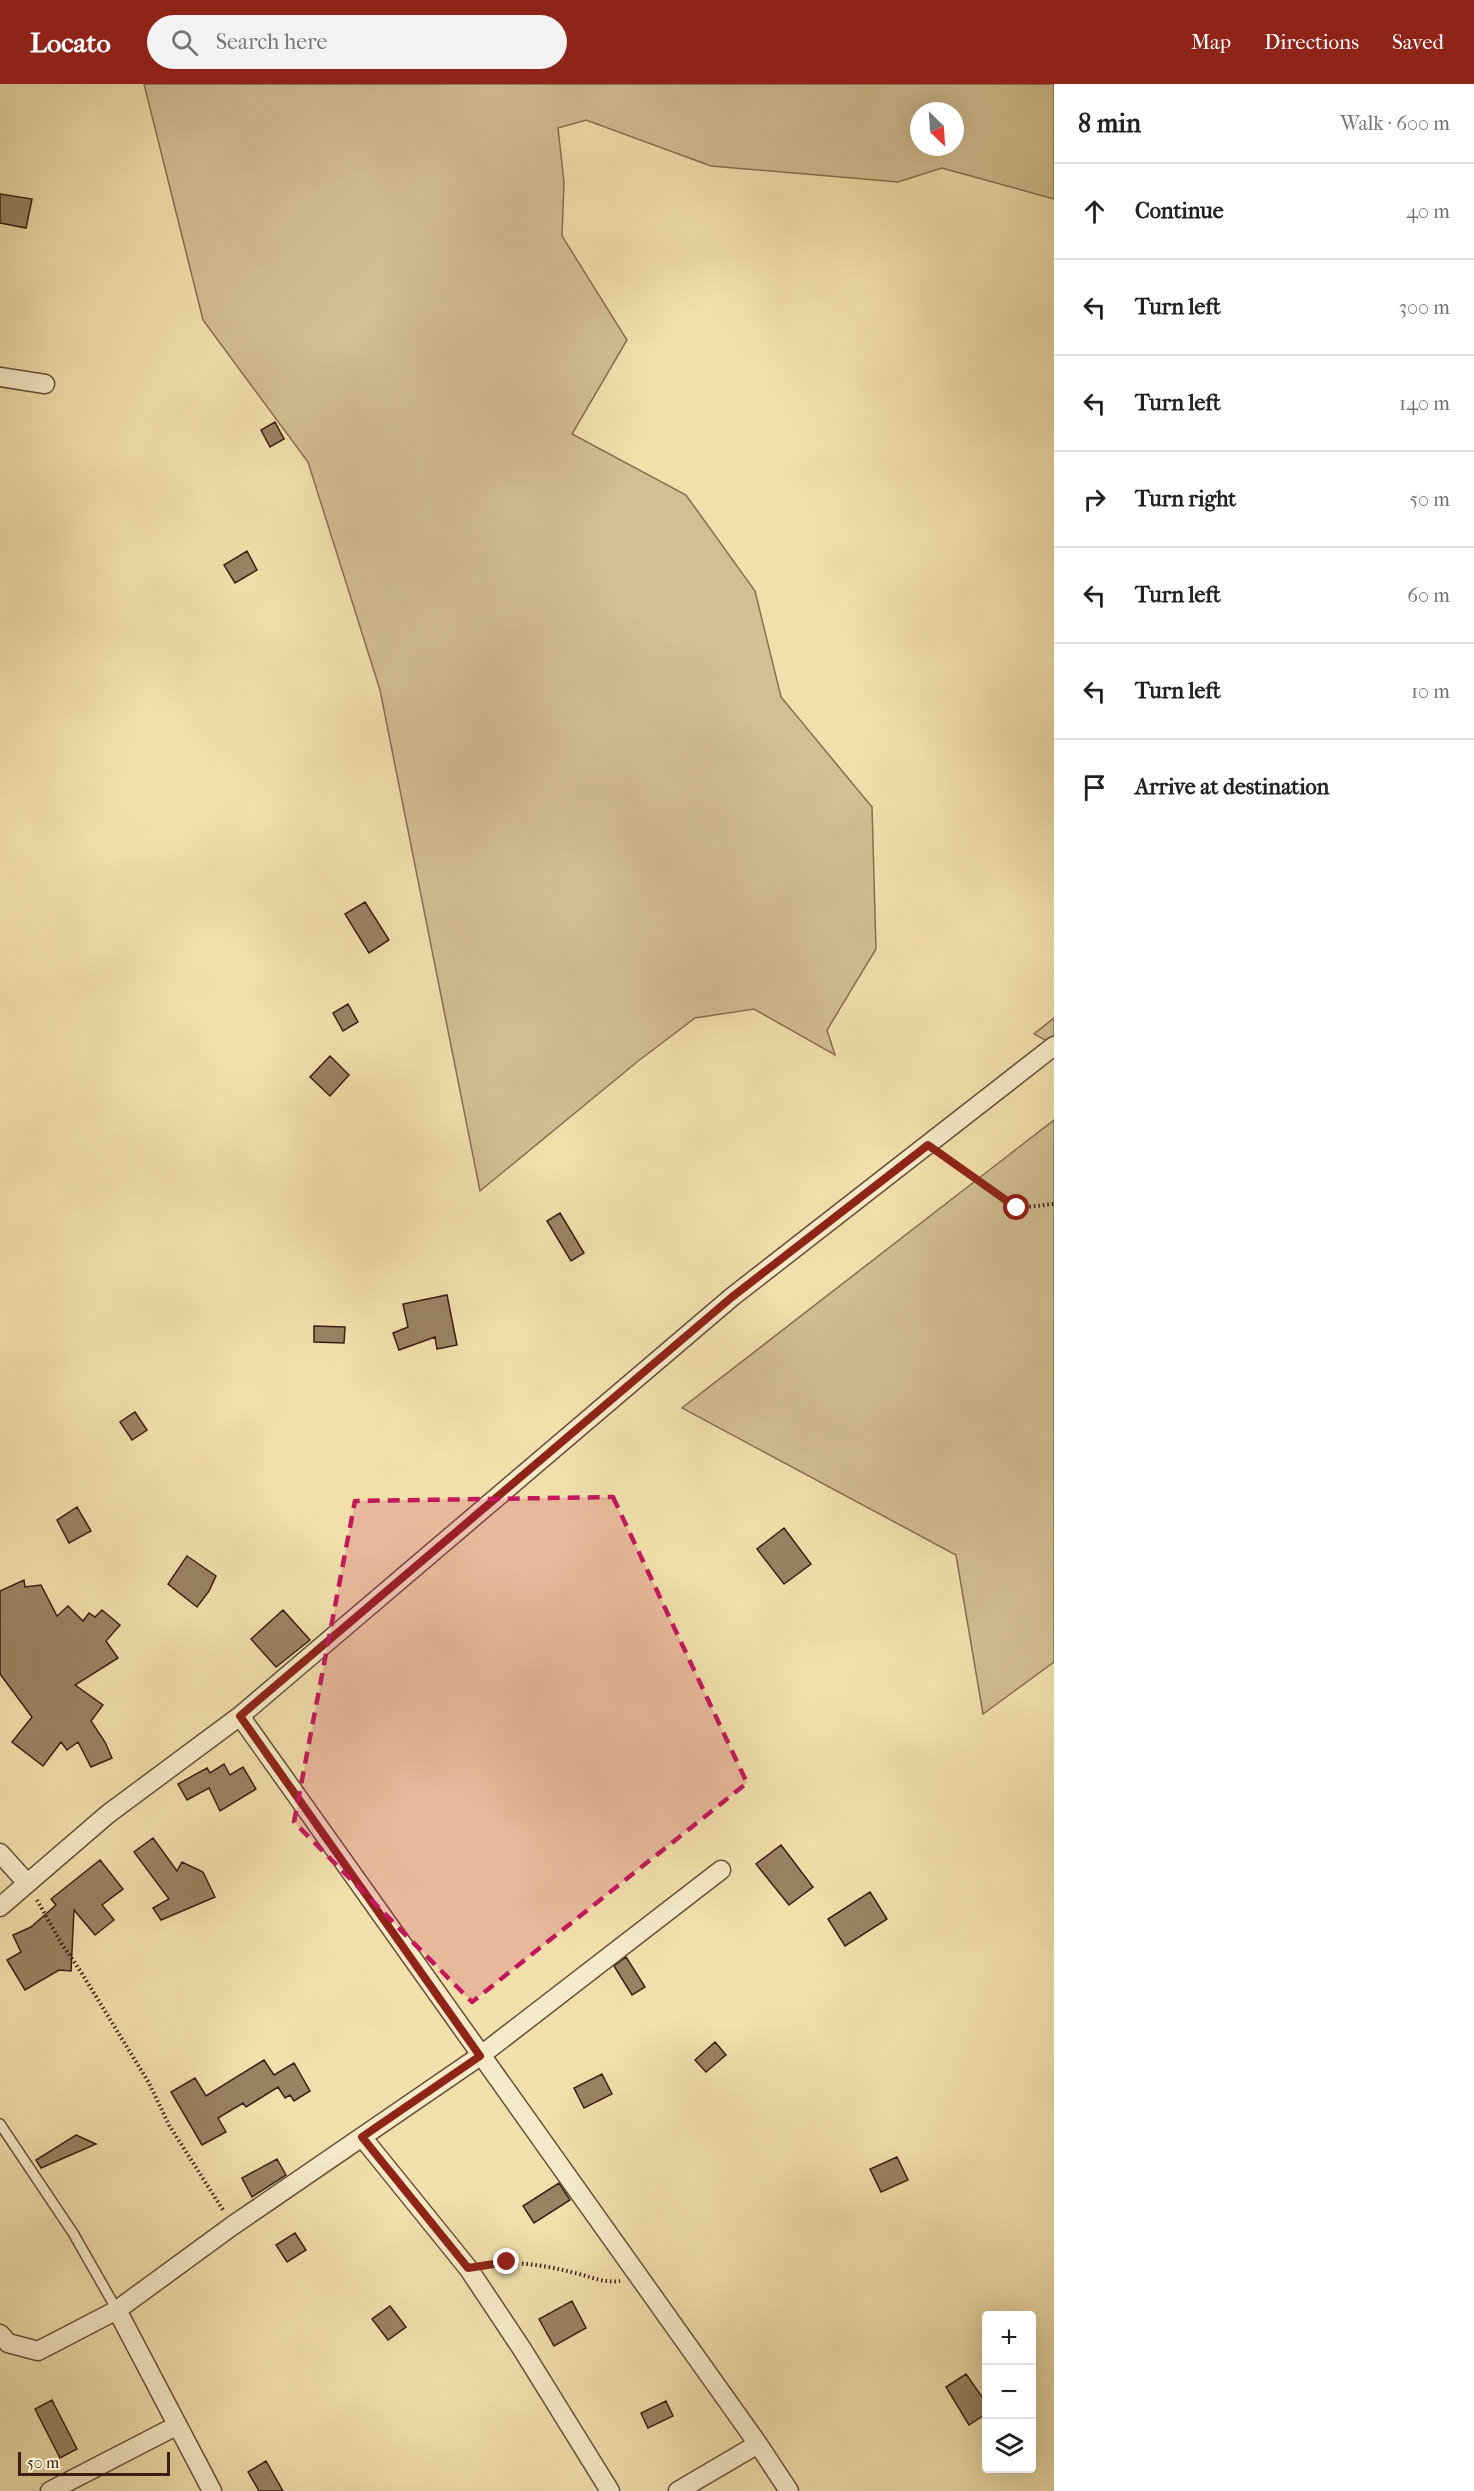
<!DOCTYPE html>
<meta charset="utf-8">
<style>
:root{--surface:#fff;--page:#f2f2f2;--text:#202124;--muted:#757577;--line:#e0e0e0;--accent:#8f2418}
body{margin:0;font-family:"IM FELL French Canon",serif;background:var(--page);color:var(--text)}
.controls{position:absolute;right:18px;bottom:18px;display:grid;overflow:hidden;border-radius:6px;box-shadow:0 6px 24px #0002}
.controls button{width:54px;height:54px;display:grid;place-items:center;padding:0;border:0;border-bottom:2px solid var(--line);background:var(--surface);color:var(--text);font:30px sans-serif}
.compass{position:absolute;left:910px;top:18px;width:54px;height:54px;border-radius:50%;background:var(--surface);box-shadow:0 6px 24px #0002;rotate:155deg}
.scale{position:absolute;left:18px;bottom:15px;width:152px;box-sizing:border-box;padding-left:6px;border:3px solid #391e13;border-top:0;font-size:16px;line-height:21px;white-space:nowrap;color:#391e13;-webkit-text-stroke:4px #f6ebc9;paint-order:stroke}
.stop{position:absolute;width:18px;height:18px;margin:-14px;border:4px solid #8f2418;border-radius:50%;background:#fff}
.stop.end{background:#8f2418;border-color:#fff;box-shadow:0 2px 6px #0008}
.list{margin:0;padding:0;list-style:none}
h2{display:flex;justify-content:space-between;align-items:center;height:78px;margin:0;padding:0 24px;font-size:26px}
h2 small{font-size:20px;font-weight:400;color:var(--muted)}
.list li{display:grid;grid-template-columns:39px 1fr auto;gap:18px;align-items:center;box-sizing:border-box;height:96px;padding:0 24px;border-top:2px solid var(--line)}
.list b{display:block;font-size:22px;white-space:nowrap}
.list em{font-size:20px;font-style:normal;color:var(--muted)}
.icon{flex:none;width:33px;height:33px;fill:none;stroke:currentColor;stroke-width:2;stroke-linecap:round;stroke-linejoin:round}
.map{position:relative;flex:none;width:1054px;height:2407px;overflow:hidden}
header{display:flex;align-items:center;gap:36px;box-sizing:border-box;height:84px;padding:0 30px;background:var(--accent);color:#fff}
header strong{font-size:28px}
nav{display:flex;gap:33px;margin-inline-start:auto;font-size:21px}
.search{width:420px;height:54px;background:var(--page);display:flex;align-items:center;gap:15px;box-sizing:border-box;padding:0 21px;border-radius:33px;color:var(--muted);font-size:22px}
main{display:flex}
aside{flex:1;background:var(--surface)}
.map>svg:first-child{display:block}
</style>
<header>
<strong>Locato</strong>
<div class="search"><svg class="icon" aria-label="search" viewBox="0 0 24 24"><circle cx="10" cy="10" r="6"/><path d="M15 15l6 6"/></svg>Search here</div>
<nav><a>Map</a><a>Directions</a><a>Saved</a></nav>
</header>
<main>
<div class="map">
<svg width="1054" height="2407" viewBox="0 0 1054 2407">
<rect width="100%" height="100%" fill="#f1e0ac"/>
<filter id="stains"><feTurbulence type="fractalNoise" baseFrequency=".00333" numOctaves="4"/><feColorMatrix values="0 0 0 0 .2 0 0 0 0 .09 0 0 0 0 .02 0 0 0 .5 -.17"/></filter>
<radialGradient id="worn" r=".72"><stop offset=".6" stop-color="#630" stop-opacity="0"/><stop offset="1" stop-color="#630" stop-opacity=".3"/></radialGradient>
<path fill="#d2bf92" stroke="#866e52" stroke-width="1.5" fill-rule="evenodd" d="M144,0H1054V115L942,84L898,98L711,82L586,36L558,44L564,98L562,152L627,256L572,350L686,411L755,507L781,613L872,723L876,865L827,946L835,971L754,925L695,934L637,978L480,1107L380,606L308,378L203,236ZM919,27H955V63H919Z
M1054,934V961L1034,950Z
M1054,1036V1578L983,1630L956,1471L682,1324Z"/>
<path fill="#998363" stroke="#391e13" stroke-width="1.5" d="M0,110L32,115L26,144L0,139Z
M275,338L284,355L270,363L261,346Z
M247,467L257,486L235,499L224,481Z
M365,818L389,856L369,869L345,830Z
M348,920L358,938L343,947L333,929Z
M330,972L349,991L330,1012L310,993Z
M560,1129L584,1169L571,1177L547,1137Z
M447,1211L457,1261L437,1265L435,1253L399,1266L393,1249L408,1243L403,1220Z
M314,1242L345,1243L344,1259L314,1258Z
M135,1328L147,1346L132,1356L120,1338Z
M77,1423L91,1447L69,1459L57,1436Z
M784,1444L811,1480L784,1500L757,1465Z
M187,1472L216,1492L209,1507L197,1523L168,1500Z
M24,1496L25,1503L41,1501L57,1532L68,1522L83,1537L89,1529L95,1533L102,1526L120,1541L106,1557L118,1574L75,1601L103,1621L91,1637L105,1658L112,1674L91,1683L78,1658L67,1666L61,1658L43,1682L12,1658L32,1633L0,1590V1507Z
M283,1526L310,1556L276,1583L251,1555Z
M224,1680L230,1691L243,1683L256,1705L220,1727L209,1704L187,1716L178,1700L207,1684L210,1689Z
M153,1754L177,1787L182,1778L203,1788L215,1813L161,1836L153,1824L169,1815L134,1768Z
M781,1761L813,1803L789,1821L756,1780Z
M100,1776L123,1805L102,1821L114,1836L95,1851L74,1826L71,1887L59,1886L25,1906L7,1876L21,1868L13,1851L31,1843L56,1821L51,1815Z
M870,1808L887,1835L845,1862L828,1835Z
M626,1873L645,1903L632,1911L614,1882Z
M715,1958L726,1971L706,1988L695,1976Z
M264,1976L274,1991L294,1979L310,2007L294,2017L290,2011L285,2014L278,2003L246,2023L243,2019L218,2034L226,2048L202,2061L171,2008L195,1994L206,2012Z
M602,1990L612,2010L584,2024L574,2004Z
M76,2051L96,2060L41,2084L36,2076Z
M897,2073L908,2096L881,2108L870,2085Z
M277,2075L286,2091L252,2113L242,2094Z
M559,2099L570,2116L534,2139L523,2122Z
M295,2149L306,2166L287,2178L276,2161Z
M572,2217L586,2244L554,2262L539,2235Z
M390,2222L406,2243L388,2256L372,2235Z
M966,2290L987,2320V2329L969,2341L946,2303Z
M52,2316L77,2365L60,2374L35,2325Z
M666,2317L673,2332L648,2344L641,2329Z
M266,2377L283,2407H259L248,2388Z"/>
<g fill="none" stroke-linecap="round" stroke-linejoin="round">
<defs>
<path id="service" d="M0,2040L73,2149L117,2226"/>
<path id="minor" d="M0,293L45,300
M240,1632L758,2360L789,2407
M0,1769L27,1799
M0,1823L108,1730L240,1632L732,1213L1054,962
M362,2053L468,2184L522,2265L610,2407
M117,2226L212,2407
M0,2250L8,2259L38,2267L117,2226L232,2142L480,1972L721,1786
M50,2407L176,2342
M678,2407L758,2360"/>
</defs>
<use href="#service" stroke="#674e39" stroke-width="12"/>
<use href="#minor" stroke="#674e39" stroke-width="21"/>
<path stroke="#391e13" stroke-width="4" stroke-dasharray="1.5 3" stroke-linecap="butt" d="M943,1071L1017,1124L1054,1120
M37,1816L60,1857L81,1888L149,1999L169,2041L223,2126
M486,2181C518,2176 548,2182 579,2190C594,2194 605,2199 620,2197"/>
<use href="#service" stroke="#f6ebc9" stroke-width="9"/>
<use href="#minor" stroke="#f6ebc9" stroke-width="18"/>
</g>
<g fill="none" stroke-linecap="round" stroke-linejoin="round">
<path stroke="#8f2418" stroke-width="8" d="M507,2178L468,2184L362,2053L480,1972L240,1632L732,1213L928,1061L1017,1124"/>
</g>
<path fill="#c2185b" fill-opacity="0.2" stroke="#c2185b" stroke-width="4.5" stroke-dasharray="12 8" stroke-linejoin="round" d="M613,1413L747,1699L472,1918L294,1738L355,1417Z"/>
<rect width="100%" height="100%" filter="url(#stains)"/>
<rect width="100%" height="100%" fill="url(#worn)"/>
</svg>
<div class="controls">
<button>+</button>
<button>−</button>
<button><svg class="icon" aria-label="layers" viewBox="0 0 24 24"><path d="M12 4l9 5-9 5-9-5zM3 14l9 5 9-5"/></svg></button>
</div>
<svg class="compass" viewBox="-18 -18 36 36"><path d="M0-13l5 13h-10z" fill="#e53935"/><path d="M0 13l5-13h-10z" fill="#757577"/></svg>
<div class="scale">50 m</div>
<div class="stop" style="left:1017px;top:1124px"></div>
<div class="stop end" style="left:507px;top:2178px"></div>
</div>
<aside>
<h2>8 min<small>Walk · 600 m</small></h2>
<ul class="list">
<li><svg class="icon" aria-label="ahead" viewBox="0 0 24 24"><path d="M12 20V5M6 11l6-6 6 6"/></svg><div><b>Continue</b></div><em>40 m</em></li>
<li><svg class="icon" aria-label="left" viewBox="0 0 24 24"><path d="M17 20v-9H6M10 6l-5 5 5 5"/></svg><div><b>Turn left</b></div><em>300 m</em></li>
<li><svg class="icon" aria-label="left" viewBox="0 0 24 24"><path d="M17 20v-9H6M10 6l-5 5 5 5"/></svg><div><b>Turn left</b></div><em>140 m</em></li>
<li><svg class="icon" aria-label="right" viewBox="0 0 24 24"><path d="M7 20v-9h11M14 6l5 5-5 5"/></svg><div><b>Turn right</b></div><em>50 m</em></li>
<li><svg class="icon" aria-label="left" viewBox="0 0 24 24"><path d="M17 20v-9H6M10 6l-5 5 5 5"/></svg><div><b>Turn left</b></div><em>60 m</em></li>
<li><svg class="icon" aria-label="left" viewBox="0 0 24 24"><path d="M17 20v-9H6M10 6l-5 5 5 5"/></svg><div><b>Turn left</b></div><em>10 m</em></li>
<li><svg class="icon" aria-label="arrive" viewBox="0 0 24 24"><path d="M6 21V4h12l-3 4 3 4H6"/></svg><div><b>Arrive at destination</b></div></li>
</ul>
</aside>
</main>
